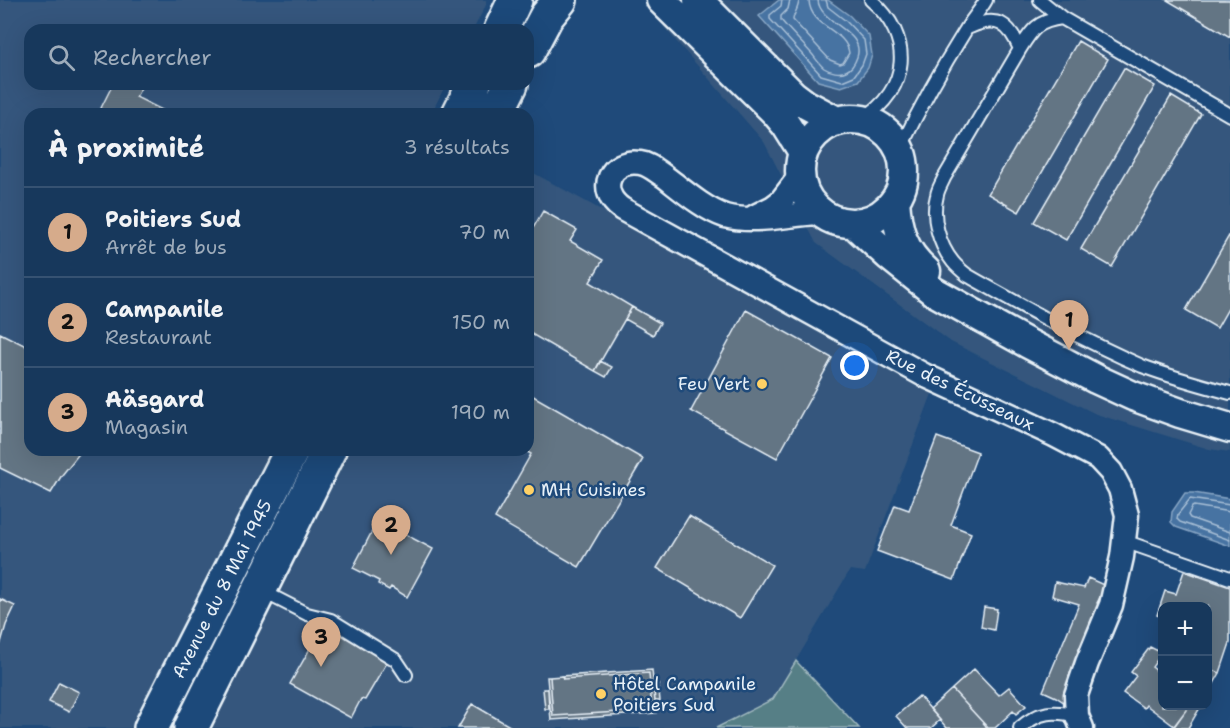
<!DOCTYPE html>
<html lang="fr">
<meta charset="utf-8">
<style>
:root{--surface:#17385c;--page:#244365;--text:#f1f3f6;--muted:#9eacbb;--line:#365272;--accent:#d6ab8b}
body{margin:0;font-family:"Shantell Sans",sans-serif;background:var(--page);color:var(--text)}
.controls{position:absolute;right:18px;bottom:18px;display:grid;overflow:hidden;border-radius:12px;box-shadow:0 6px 24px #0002}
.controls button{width:54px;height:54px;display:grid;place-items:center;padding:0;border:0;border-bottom:2px solid var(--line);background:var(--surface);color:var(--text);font:30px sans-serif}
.you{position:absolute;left:855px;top:366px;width:21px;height:21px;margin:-15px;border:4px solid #fff;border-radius:50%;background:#1a73e8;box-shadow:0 0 0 9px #1a73e833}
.badge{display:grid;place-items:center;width:39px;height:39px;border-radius:50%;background:var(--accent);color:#111;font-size:20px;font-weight:700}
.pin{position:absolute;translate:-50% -50px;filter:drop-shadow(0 2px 3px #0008)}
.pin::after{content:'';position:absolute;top:32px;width:21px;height:18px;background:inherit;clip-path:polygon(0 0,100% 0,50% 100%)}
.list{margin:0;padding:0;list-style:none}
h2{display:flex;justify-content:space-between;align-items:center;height:78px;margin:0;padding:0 24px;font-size:26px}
h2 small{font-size:20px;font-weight:400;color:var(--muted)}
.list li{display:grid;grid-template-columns:39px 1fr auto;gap:18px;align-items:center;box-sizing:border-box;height:90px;padding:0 24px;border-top:2px solid var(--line)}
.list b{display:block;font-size:22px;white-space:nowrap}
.list p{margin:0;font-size:20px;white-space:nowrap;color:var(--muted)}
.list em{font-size:20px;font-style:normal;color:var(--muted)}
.icon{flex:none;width:33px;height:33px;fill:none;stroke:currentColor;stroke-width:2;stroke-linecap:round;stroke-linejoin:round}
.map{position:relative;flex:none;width:1230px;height:728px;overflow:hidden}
.search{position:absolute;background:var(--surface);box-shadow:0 6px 24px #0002;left:24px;top:24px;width:510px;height:66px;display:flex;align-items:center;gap:15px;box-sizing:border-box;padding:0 21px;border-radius:18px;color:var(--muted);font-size:22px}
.panel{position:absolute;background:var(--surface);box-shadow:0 6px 24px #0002;left:24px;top:108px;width:510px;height:348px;border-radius:18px}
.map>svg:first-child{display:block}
</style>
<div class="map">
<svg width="1230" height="728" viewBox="0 0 1230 728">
<rect width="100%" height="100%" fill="#1f4a7a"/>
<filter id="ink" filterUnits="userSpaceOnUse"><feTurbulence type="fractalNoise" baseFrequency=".0167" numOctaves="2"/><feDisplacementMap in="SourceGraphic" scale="12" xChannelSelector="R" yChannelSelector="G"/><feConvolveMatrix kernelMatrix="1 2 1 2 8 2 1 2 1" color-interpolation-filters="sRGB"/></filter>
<g filter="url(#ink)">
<path fill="#34577d" d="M0,0H486V5L473,30H30V84H446L431,114H30V450H528V170L933,391L865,572L850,570L773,699L716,728H0Z
M686,0H1230V452L1209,449L1096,414L951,342L816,243L764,142L663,26Z"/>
<path fill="#577f86" stroke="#a0b8bf" stroke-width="1.5" d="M796,661L859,728H716L773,699Z"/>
<path fill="#4773a2" stroke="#87a5c4" stroke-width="1.5" d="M779,0H828L850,16L869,36L872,55L868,68L858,81L841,87L818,81L759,16Z
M1185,493H1194L1230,499V546L1176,527L1171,522L1172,512Z"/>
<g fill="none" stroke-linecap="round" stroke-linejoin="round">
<path stroke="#a8bfd6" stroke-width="1.5" d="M782,0L781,6L770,15V19L821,75L842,81L854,76L862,65L866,54L864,40L846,21L828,7L826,0
M790,0L788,9L781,16V20C791,32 802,43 812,54C816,59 820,65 824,68C830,72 840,74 846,71C851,69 855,63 857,57C866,31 819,23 818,0
M799,0C799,8 793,15 793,20L830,60L840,64L843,63L849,53C846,29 810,28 809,0
M1230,505L1190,499L1178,514L1177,519L1180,522L1230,540
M1230,512L1194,506L1192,507L1188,515L1190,518L1230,532"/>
</g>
<path fill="#647484" stroke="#e8f1f8" stroke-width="1.5" d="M1167,0H1230V37L1208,24Z
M1078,41L1108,59L1019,212L988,194Z
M1124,68L1155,86L1066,240L1034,222Z
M113,84H143L136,97L170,114H98Z
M1171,96L1201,114L1112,267L1081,249Z
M543,211L577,230L570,241L603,260L590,282L632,307L595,371L528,332V237Z
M1230,234V305L1217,328L1186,310Z
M632,307L660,323L653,335L625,319Z
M746,310L832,358L777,458L691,411Z
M0,333L30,348V450H82L62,475L51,493L0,468Z
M600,361L612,367L606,377L595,371Z
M528,393L643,459L579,567L495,518L531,454L524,450H528Z
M937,437L978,452L951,525L971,533L954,580L877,551L895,505L909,510Z
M689,516L772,565L740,618L657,568Z
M378,520L433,549L407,597L391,587L389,590L378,584L379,581L353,568Z
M1184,571L1230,587V643L1220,673L1208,669V606H1162V617L1157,615L1165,591L1176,594Z
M1088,578L1106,586L1097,603L1106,607L1065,703L1056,697L1043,691L1079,604L1052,596L1055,582L1084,588Z
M0,599L15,606L6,625L0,646Z
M984,607L997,609L994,630L981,627Z
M324,624L388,661L365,700L361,699L351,718L290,684Z
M1150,647L1162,653L1152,667L1162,675V678L1157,685L1162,689V706H1189L1174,726L1146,705L1144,708L1123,693L1136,676L1131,672Z
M974,669L999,695L1009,687L1026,706L1016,714L1013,711L995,728H988L952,689Z
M652,670L656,713L551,720L547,677H550L553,716L652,710L649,673L563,679L562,676Z
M1211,670L1220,673L1208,694V678Z
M649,673L652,710L553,716L550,677L562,676L563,679Z
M653,681H658L660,701H655Z
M59,682L79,692L69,712L49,702Z
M543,689H548L549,709H545Z
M952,689L988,728H947L930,709Z
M919,696L940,720L931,728H907L896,716Z
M472,704L513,728H458Z
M1189,706H1201L1188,728H1173Z"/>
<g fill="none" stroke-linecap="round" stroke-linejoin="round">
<defs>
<path id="service" d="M1040,0L1062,18
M970,27C997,15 1009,23 1020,49
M1230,115L1062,18C1038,21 1032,29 1020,49L944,178C942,183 938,189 937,195C931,217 939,245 953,262C957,267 962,271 967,275C1024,307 1082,340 1142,366C1171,377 1200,385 1230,393
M862,119C910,90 914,37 871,0
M900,149C919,109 941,69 965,31C971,20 980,11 986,0
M1124,541L1230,578
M260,590L307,614L331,620L396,660L406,675
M1020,728C1039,711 1054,710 1077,716"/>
<path id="minor" d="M820,213C789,214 756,224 725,216C705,210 680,188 664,176C656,171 649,164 640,163C611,158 595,190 622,209L924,375L1054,435L1098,458L1111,472L1120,489L1127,515L1122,557L1111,605L1087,663L1076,695L1077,716L1082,728
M755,216L773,207L781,201L800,176"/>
<path id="tertiary" d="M661,0L775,112L786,125L803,152
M698,0L793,95L805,104L837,121
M800 171a52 52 0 1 1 104 0a52 52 0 1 1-104 0Z
M895,200C897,230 903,251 926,271
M853,223L888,255L933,291L1027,343L1096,379L1133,396L1180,413L1230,428"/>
<path id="primary" d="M501,30L515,0
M528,51L546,17L560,0
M459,114L474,84
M496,114L511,84
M151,728L292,450
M191,728L329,450"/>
</defs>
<use href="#service" stroke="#e8f1f8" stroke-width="16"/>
<use href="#minor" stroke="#e8f1f8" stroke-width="27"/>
<use href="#tertiary" stroke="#e8f1f8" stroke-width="33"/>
<use href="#primary" stroke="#e8f1f8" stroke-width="38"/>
<use href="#service" stroke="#1f4a7a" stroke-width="12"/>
<use href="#minor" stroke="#1f4a7a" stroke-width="22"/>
<use href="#tertiary" stroke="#1f4a7a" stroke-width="28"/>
<use href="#primary" stroke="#1f4a7a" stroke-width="33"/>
</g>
</g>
<g fill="#ffd166" stroke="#1f4a7a" stroke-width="2">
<circle cx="762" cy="384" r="6"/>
<circle cx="529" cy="490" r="6"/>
<circle cx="601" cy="694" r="6"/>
</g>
<g text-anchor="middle" stroke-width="5" stroke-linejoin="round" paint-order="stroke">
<g font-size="18" fill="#e8f1f8" stroke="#1f4a7a" text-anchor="start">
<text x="750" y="390" text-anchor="end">Feu Vert</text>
<text x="541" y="496">MH Cuisines</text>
<text x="613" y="690">Hôtel Campanile<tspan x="613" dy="21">Poitiers Sud</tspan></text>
</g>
<g font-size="18" fill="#e8f1f8" stroke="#1f4a7a">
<text transform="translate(960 390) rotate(26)" y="6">Rue des Écusseaux</text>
<text transform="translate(222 589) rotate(-63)" y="6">Avenue du 8 Mai 1945</text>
</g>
</g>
</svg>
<div class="controls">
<button>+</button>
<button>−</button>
</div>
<div class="you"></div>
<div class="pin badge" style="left:1069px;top:350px">1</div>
<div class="pin badge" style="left:391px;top:555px">2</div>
<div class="pin badge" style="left:321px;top:667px">3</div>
<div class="search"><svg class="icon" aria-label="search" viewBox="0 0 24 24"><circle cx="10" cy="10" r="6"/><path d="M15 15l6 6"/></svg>Rechercher</div>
<section class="panel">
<h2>À proximité<small>3 résultats</small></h2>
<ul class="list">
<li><span class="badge">1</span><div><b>Poitiers Sud</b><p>Arrêt de bus</p></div><em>70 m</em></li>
<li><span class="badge">2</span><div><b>Campanile</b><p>Restaurant</p></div><em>150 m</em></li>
<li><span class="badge">3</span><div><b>Aäsgard</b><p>Magasin</p></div><em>190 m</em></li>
</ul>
</section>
</div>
